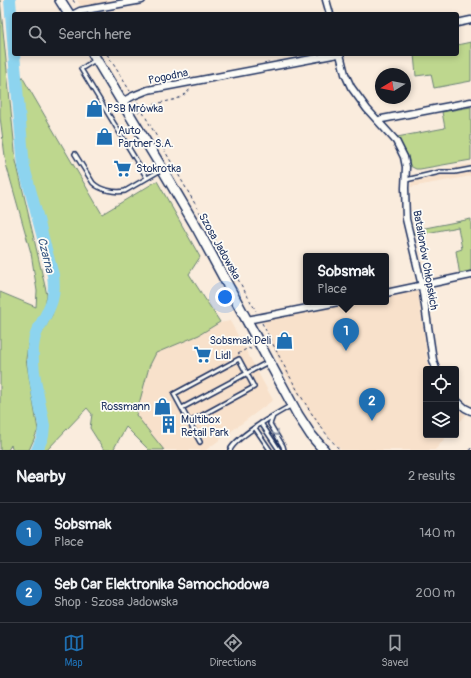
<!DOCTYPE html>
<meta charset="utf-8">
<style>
:root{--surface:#171b24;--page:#20242c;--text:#f1f3f6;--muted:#9ea1a6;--line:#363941;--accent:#1f6fb2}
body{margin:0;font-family:Pangolin,sans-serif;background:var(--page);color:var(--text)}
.controls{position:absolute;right:12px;bottom:12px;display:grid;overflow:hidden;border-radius:4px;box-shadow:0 2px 6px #0003}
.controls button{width:36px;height:36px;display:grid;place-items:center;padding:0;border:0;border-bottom:1px solid var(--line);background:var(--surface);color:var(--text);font:20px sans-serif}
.compass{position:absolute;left:375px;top:68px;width:36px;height:36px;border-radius:50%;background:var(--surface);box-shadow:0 2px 6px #0003;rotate:260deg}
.you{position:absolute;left:225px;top:297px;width:14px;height:14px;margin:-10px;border:3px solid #fff;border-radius:50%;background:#1a73e8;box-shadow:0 0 0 6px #1a73e833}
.badge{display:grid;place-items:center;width:26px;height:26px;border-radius:50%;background:var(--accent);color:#fff;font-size:13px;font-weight:700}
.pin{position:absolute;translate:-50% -33px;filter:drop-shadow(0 1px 2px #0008)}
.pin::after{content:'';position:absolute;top:21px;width:14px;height:12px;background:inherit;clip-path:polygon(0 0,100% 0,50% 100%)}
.popup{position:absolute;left:303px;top:253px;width:86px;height:52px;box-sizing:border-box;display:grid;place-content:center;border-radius:4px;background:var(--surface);filter:drop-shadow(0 1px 3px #0005);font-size:13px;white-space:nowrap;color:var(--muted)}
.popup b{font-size:15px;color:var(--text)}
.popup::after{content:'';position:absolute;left:50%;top:100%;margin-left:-8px;border:8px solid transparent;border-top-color:var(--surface)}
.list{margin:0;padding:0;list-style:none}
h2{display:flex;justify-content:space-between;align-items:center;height:52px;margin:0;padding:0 16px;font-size:17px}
h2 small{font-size:13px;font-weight:400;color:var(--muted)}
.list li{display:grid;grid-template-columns:26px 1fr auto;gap:12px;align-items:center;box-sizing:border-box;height:60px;padding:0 16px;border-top:1px solid var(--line)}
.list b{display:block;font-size:15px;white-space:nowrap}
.list p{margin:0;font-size:13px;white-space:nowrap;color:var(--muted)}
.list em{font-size:13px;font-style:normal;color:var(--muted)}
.icon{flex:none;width:22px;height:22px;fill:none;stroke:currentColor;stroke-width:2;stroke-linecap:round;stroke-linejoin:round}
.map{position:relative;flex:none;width:471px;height:450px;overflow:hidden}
.search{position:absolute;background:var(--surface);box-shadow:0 2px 6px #0003;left:12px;right:12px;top:12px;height:44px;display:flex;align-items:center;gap:10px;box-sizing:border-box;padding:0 14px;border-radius:4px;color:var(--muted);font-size:15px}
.sheet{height:172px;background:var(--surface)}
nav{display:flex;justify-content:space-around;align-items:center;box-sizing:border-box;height:56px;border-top:1px solid var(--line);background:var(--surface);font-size:11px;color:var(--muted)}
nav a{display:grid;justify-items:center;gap:2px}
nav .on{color:var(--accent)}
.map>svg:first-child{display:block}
</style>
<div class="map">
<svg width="471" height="450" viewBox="0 0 471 450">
<rect width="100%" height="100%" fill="#faecdd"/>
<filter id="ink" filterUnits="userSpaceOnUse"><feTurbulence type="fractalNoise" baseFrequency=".025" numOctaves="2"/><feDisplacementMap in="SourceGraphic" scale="8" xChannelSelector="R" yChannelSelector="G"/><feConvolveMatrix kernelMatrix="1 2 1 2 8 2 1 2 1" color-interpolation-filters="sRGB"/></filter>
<g filter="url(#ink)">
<path fill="#f8e1cb" d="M77,0H122L82,8Z
M471,164V176L411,187L412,175Z
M418,288L428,364L431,369H426V435H448L435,450H341L316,422L281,367L263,321L352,302H386V295Z
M230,321L273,400L206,450H157L129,422L161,334Z
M456,404L466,415L456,426Z"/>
<path fill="#bed78e" stroke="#6c8376" d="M0,0L16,161L47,295L44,311L28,344L26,359L38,430L29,450H13L11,445L8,450H0V292L36,307L37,291L31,253L6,164L0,117Z
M471,42V81L434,88L431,74L416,76L414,54H457V45Z
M17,68L102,214L157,181L200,257L189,274L220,322L199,335L156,353L149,367L136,415L164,450H149L126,427L113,450H104L90,428L92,414L87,408L47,450H39L46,437L48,428L36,354L37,342L52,315L56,303L58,289L56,275L27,167Z
M471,107V160L420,169H416L410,166L408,156L397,137L445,128L442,112Z
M471,219V273L460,276L456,251L462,249L458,227L416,235L415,230Z"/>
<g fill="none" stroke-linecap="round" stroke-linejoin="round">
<path stroke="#8dd4ef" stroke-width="12" d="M10,0L14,52
M14,54L24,167L53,275C56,296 51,306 41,324C38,329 35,335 34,341C29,363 40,402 44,426L43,436L37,450"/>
<defs>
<path id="lane" d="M95,60L81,69L147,178
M75,154L93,183C100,190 115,193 125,191L161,170
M406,180L440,172H455L471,169
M182,408L268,362
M273,416L270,424L283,446L284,450
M190,422L254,387L239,359L174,394L200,442
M261,423L279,450
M255,428L270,450
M230,450C238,435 276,414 292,405"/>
<path id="street" d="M326,0L330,14
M74,14L80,11L142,0
M457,23L471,20
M340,54L345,74L351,87L367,109L396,141L404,157L406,167L405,188L406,219L422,286L433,360L436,369
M122,102L133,96L148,90L338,54
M378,121L382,119L471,102
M386,293L471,275
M247,320L338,302
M456,400L465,408L471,411"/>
<path id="secondary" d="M60,0L69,14
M93,54L157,160L198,230L298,415L311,435L324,450"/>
</defs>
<use href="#lane" stroke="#1b2f5e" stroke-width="6"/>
<use href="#street" stroke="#1b2f5e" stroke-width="9"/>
<use href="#secondary" stroke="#1b2f5e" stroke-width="12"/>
<path stroke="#1b2f5e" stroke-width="1" stroke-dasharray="3 3" stroke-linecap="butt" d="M73,0L76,5
M107,54L130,91
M137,102L256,311
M138,112C144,108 152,105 159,103C172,100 182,100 190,89
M262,323C284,365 307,415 340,450
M238,354L248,348L253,350
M470,450L471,448"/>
<use href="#lane" stroke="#fdfcf7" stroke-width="3"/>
<use href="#street" stroke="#fdfcf7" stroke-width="6"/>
<use href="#secondary" stroke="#fdfcf7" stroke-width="9"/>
</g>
<defs><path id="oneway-chevron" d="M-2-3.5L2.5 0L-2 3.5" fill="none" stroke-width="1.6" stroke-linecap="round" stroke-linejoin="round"/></defs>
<use stroke="#8c96aa" href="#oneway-chevron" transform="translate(276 433) rotate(60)"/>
</g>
<defs>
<symbol id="shop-bare" viewBox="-9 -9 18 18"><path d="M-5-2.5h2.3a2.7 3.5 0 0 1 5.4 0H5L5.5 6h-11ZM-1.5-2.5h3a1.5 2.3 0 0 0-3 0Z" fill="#1f6fb2" stroke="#fdfcf7" stroke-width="2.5" paint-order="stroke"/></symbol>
<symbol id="supermarket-bare" viewBox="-9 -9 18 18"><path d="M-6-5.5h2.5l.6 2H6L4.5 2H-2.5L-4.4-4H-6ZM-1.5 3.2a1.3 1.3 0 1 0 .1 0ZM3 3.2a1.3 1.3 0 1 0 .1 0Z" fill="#1f6fb2" stroke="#fdfcf7" stroke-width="2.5" paint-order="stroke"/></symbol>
<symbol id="building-bare" viewBox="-9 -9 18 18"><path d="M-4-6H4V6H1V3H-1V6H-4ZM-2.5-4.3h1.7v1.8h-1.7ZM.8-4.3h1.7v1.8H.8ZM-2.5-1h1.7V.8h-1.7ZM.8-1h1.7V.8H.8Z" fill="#1f6fb2" stroke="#fdfcf7" stroke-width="2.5" paint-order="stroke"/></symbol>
</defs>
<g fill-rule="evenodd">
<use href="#shop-bare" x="82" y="96" width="25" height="25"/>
<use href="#shop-bare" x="92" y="124" width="25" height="25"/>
<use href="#supermarket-bare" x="110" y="156" width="25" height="25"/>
<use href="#shop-bare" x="272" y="328" width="25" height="25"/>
<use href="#supermarket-bare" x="190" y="342" width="25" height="25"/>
<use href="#shop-bare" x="150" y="394" width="25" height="25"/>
<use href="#building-bare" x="156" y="412" width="25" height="25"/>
</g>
<g text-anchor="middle" stroke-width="3.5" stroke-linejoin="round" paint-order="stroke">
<g font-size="11" fill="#1b2f5e" stroke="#fdfcf7">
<text transform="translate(168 76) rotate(-12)" y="4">Pogodna</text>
<text transform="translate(220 246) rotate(61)" y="4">Szosa Jadowska</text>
<text transform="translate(426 260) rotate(80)" y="4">Batalionów Chłopskich</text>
</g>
<g font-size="11" fill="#1b2f5e" stroke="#fdfcf7" text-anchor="start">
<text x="107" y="112">PSB Mrówka</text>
<text x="118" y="134">Auto<tspan x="118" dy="13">Partner S.A.</tspan></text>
<text x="136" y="172">Stokrotka</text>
<text x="271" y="344" text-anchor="end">Sobsmak Deli</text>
<text x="215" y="359">Lidl</text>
<text x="150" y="410" text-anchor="end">Rossmann</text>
<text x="181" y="423">Multibox<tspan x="181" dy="13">Retail Park</tspan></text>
</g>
<g font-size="12" font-style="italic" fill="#385882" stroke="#fdfcf7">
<text transform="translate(46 255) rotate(76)" y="4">Czarna</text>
</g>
</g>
</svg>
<div class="controls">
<button><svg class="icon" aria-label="locate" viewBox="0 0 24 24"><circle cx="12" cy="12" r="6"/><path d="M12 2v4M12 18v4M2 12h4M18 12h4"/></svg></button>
<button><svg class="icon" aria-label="layers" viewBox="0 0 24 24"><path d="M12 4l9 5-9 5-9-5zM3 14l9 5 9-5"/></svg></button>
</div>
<svg class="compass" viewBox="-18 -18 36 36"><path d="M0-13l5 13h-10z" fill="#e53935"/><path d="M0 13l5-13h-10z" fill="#9ea1a6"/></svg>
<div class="you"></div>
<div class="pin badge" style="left:346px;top:351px">1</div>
<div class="popup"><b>Sobsmak</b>Place</div>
<div class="pin badge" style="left:372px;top:421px">2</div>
<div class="search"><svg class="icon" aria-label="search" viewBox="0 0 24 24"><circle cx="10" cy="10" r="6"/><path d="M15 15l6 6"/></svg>Search here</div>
</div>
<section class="sheet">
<h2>Nearby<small>2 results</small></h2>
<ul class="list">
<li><span class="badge">1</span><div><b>Sobsmak</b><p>Place</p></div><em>140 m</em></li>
<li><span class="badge">2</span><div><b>Seb Car Elektronika Samochodowa</b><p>Shop · Szosa Jadowska</p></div><em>200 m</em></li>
</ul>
</section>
<nav>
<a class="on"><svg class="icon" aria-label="map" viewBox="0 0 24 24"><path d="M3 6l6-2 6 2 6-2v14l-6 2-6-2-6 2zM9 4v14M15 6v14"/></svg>Map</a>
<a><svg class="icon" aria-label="directions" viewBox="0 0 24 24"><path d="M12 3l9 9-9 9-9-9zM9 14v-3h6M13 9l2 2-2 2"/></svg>Directions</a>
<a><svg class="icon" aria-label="saved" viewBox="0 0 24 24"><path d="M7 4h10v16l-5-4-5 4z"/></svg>Saved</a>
</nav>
